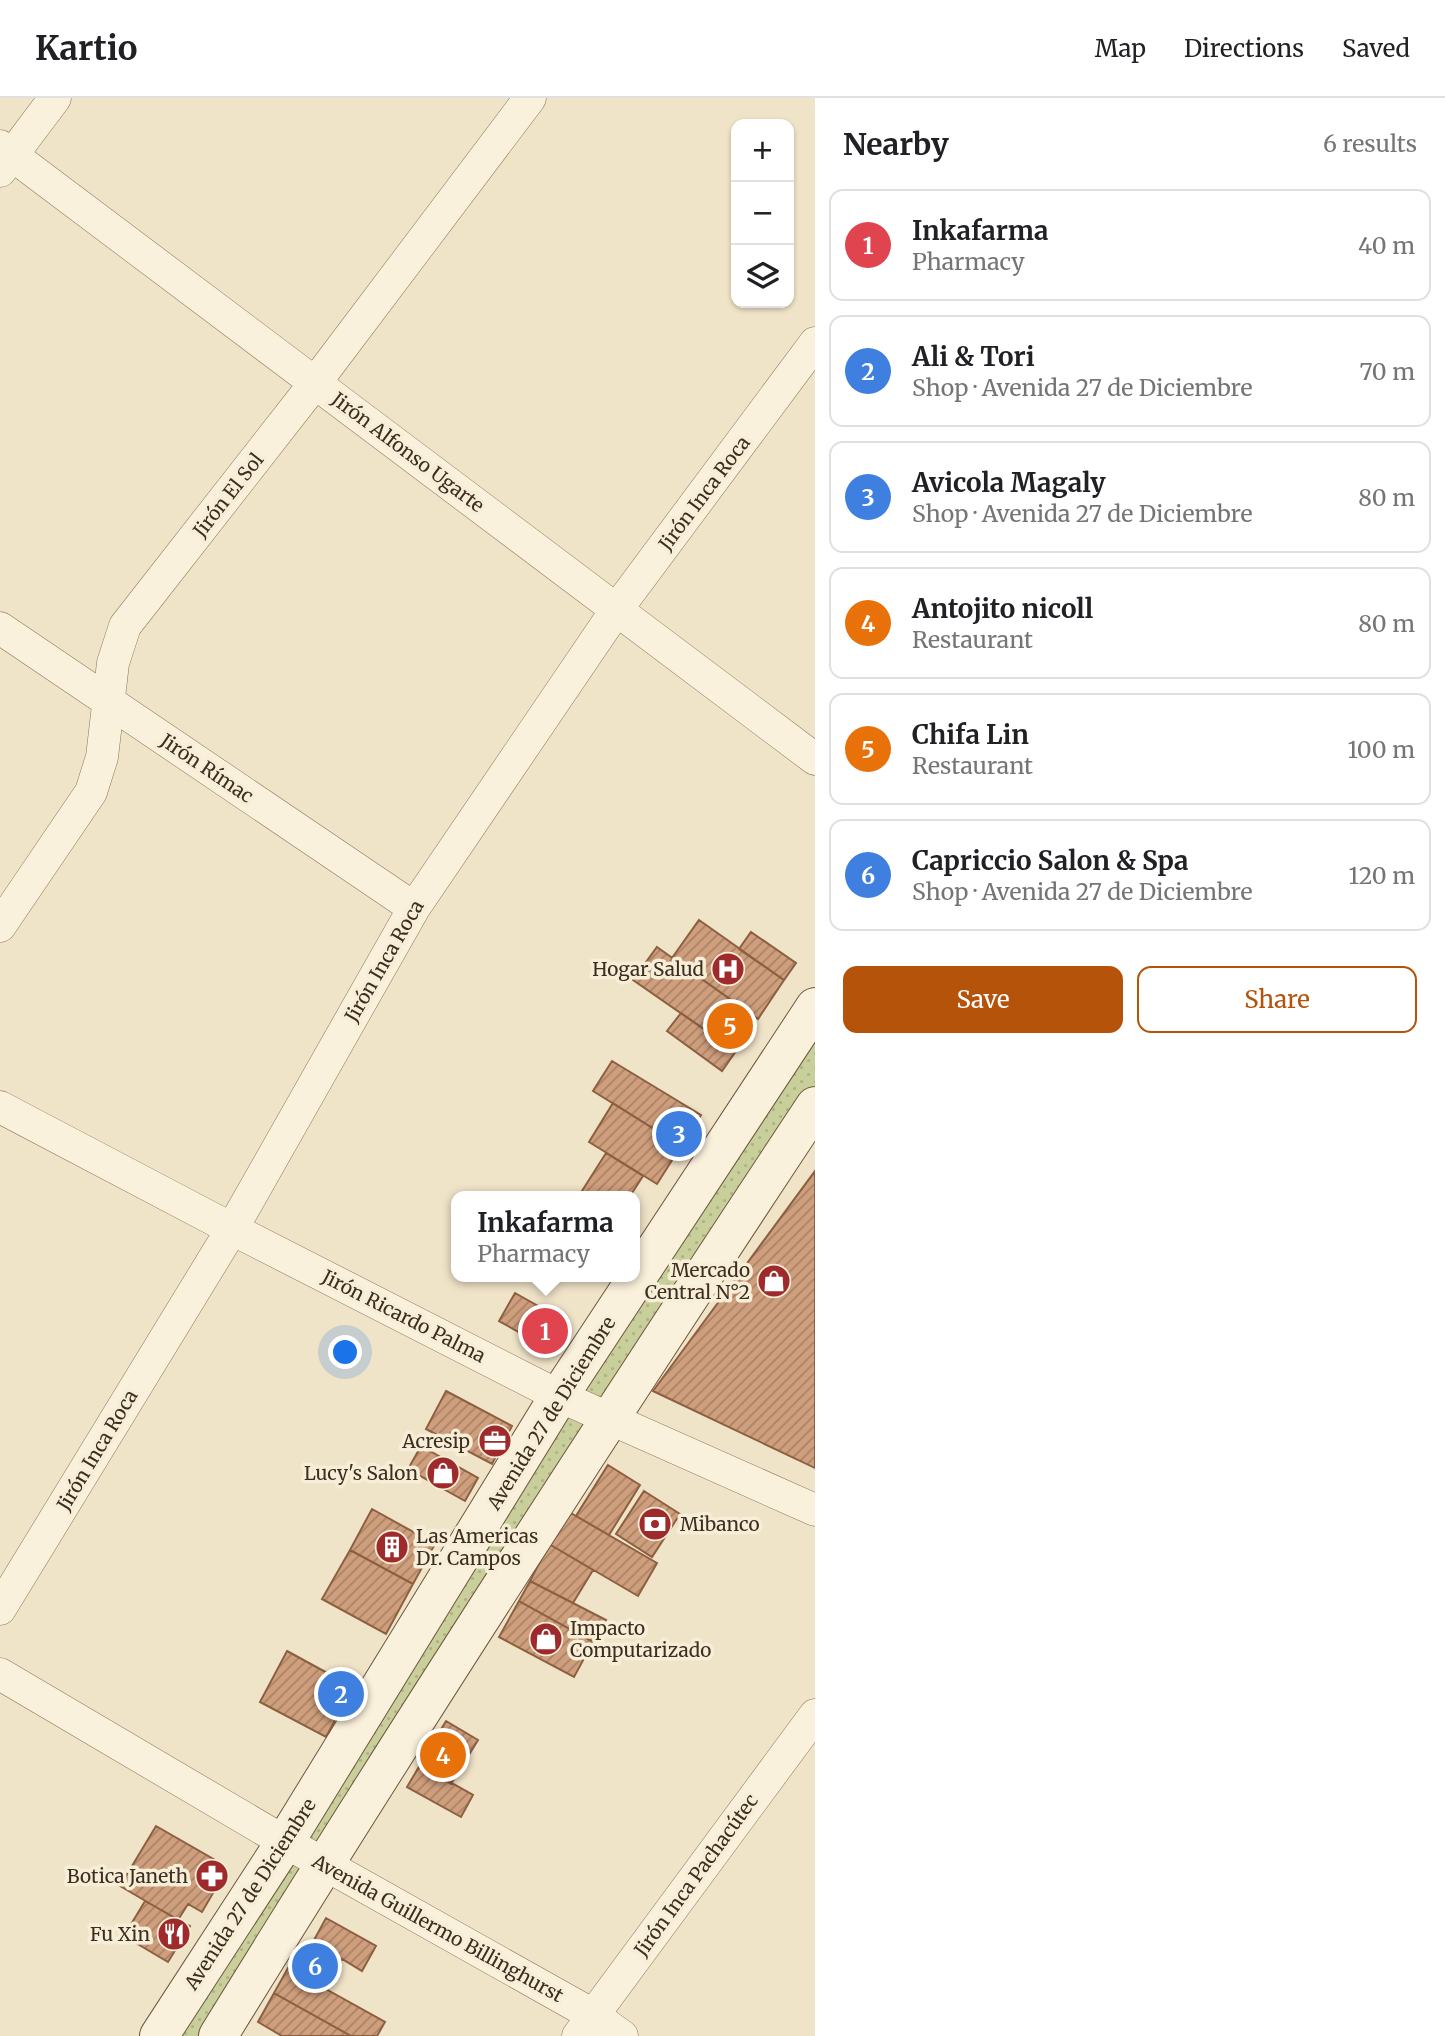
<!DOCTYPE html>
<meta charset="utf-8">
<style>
:root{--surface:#fff;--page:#f6f6f6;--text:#202124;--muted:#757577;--line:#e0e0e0;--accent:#b45309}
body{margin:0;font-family:Merriweather,serif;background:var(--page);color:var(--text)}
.controls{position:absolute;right:21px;top:21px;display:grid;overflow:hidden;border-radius:14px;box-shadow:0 2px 5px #0004}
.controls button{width:63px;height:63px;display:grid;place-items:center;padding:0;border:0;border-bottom:2px solid var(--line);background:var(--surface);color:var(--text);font:35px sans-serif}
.you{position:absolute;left:346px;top:1255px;width:24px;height:24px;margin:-18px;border:5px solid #fff;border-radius:50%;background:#1a73e8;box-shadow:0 0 0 10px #1a73e833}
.badge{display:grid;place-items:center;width:46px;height:46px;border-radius:50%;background:var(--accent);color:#fff;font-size:23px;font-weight:700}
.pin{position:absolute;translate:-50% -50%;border:4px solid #fff;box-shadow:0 2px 7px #0006}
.popup{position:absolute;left:451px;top:1093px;width:189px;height:91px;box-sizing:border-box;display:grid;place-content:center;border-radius:14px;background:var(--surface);filter:drop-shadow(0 2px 5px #0005);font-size:23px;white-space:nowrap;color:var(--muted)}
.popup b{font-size:26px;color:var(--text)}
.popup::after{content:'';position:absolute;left:50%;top:100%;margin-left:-14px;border:14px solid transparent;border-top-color:var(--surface)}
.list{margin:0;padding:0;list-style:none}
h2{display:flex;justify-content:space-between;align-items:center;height:91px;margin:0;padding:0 28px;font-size:30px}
h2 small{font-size:23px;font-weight:400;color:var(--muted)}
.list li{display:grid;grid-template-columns:46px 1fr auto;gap:21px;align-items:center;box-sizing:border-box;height:112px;margin:0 14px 14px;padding:0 14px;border:2px solid var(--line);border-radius:14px}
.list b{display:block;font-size:26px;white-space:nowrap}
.list p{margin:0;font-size:23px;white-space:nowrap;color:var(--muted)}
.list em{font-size:23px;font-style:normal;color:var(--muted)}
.actions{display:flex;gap:14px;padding:21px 28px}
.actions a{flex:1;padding:16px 0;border:2px solid var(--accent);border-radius:14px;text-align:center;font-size:24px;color:var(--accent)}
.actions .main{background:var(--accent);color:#fff}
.icon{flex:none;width:38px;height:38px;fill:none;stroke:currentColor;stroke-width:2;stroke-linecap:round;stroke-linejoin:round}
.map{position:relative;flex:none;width:815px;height:1938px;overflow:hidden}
header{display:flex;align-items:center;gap:42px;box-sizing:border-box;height:98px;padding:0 35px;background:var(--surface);border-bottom:2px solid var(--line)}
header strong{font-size:33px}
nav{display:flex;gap:38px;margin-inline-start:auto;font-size:24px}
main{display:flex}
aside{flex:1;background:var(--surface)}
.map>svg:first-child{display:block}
</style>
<header>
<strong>Kartio</strong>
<nav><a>Map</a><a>Directions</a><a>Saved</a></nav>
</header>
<main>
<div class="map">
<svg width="815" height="1938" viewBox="0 0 815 1938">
<defs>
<pattern id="grass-dots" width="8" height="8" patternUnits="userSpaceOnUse" patternTransform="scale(1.75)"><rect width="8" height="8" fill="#c9cf9b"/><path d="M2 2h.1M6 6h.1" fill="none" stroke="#aeb285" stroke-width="1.8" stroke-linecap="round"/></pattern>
<pattern id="building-hatch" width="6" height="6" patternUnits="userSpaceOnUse" patternTransform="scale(1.75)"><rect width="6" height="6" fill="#cf9f7d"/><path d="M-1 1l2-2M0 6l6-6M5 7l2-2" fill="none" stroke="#a98266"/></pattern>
</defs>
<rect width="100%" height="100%" fill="#f0e4c8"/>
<path fill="url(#grass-dots)" d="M815,930V987L603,1306L578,1292Z
M563,1311L593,1327L321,1752L299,1737Z
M286,1759L310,1774L207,1938H171Z"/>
<path fill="url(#building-hatch)" stroke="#8d5f41" stroke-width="2" d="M699,822L784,882L758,921L672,860Z
M751,834L796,865L784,882L739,851Z
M657,849L751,916L728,948L633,882Z
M681,915L736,953L722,973L667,933Z
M612,963L701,1017L681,1048L593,993Z
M613,1005L681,1048L657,1086L589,1044Z
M606,1055L643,1078L630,1098H590L582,1093Z
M815,1073V1370L653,1293Z
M515,1195L563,1222L547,1250L499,1223Z
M446,1293L512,1328L492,1366L426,1331Z
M421,1348L478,1380L465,1403L408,1371Z
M608,1367L640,1387L609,1437L576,1418Z
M644,1393L680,1416L652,1459L616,1436Z
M372,1411L435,1446L413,1486L350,1452Z
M569,1414L657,1465L638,1498L549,1446Z
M549,1446L593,1472L573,1505L530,1483Z
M350,1452L413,1486L386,1536L322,1501Z
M530,1483L606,1522L593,1544L519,1503Z
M519,1503L593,1544L574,1579L499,1539Z
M287,1553L353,1589L326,1639L260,1604Z
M446,1623L478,1642L451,1686L420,1667Z
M420,1667L473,1697L461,1719L407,1689Z
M156,1728L222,1766L224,1772L223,1778L202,1814L188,1806L178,1822L120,1788Z
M145,1803L190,1828L168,1864L124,1838Z
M326,1820L376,1848L362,1873L342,1861L326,1891L296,1875Z
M288,1870L385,1924L377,1938H351L274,1895Z
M274,1895L351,1938H282L258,1924Z"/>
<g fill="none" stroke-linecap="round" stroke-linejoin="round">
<defs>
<path id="street" d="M0,48L815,661
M0,73L55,0
M0,530L414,810
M0,828L91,694L102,659L113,565L125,528L315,285L530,0
M0,1009L232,1131L559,1298L815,1412
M0,1511L232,1131L414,810L617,511L815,245
M0,1576L285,1744L593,1917L622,1938
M578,1938L815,1617"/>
<path id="secondary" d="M159,1938L285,1744L559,1298L815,909
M218,1938C411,1624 612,1315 815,1008"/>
</defs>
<use href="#street" stroke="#8d765c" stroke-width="33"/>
<use href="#secondary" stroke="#6f573f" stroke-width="40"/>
<use href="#street" stroke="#faf1dc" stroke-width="32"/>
<use href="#secondary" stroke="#faf1dc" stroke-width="38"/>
</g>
<defs>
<symbol id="hospital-disc" viewBox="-11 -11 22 22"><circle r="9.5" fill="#9e2a2b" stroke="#f7eed8"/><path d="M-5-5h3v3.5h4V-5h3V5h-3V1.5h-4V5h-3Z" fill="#fff"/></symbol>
<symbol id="shop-disc" viewBox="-11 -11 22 22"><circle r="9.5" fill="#9e2a2b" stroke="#f7eed8"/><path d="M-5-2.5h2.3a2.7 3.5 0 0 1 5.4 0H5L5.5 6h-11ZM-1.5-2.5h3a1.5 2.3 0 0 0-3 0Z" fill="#fff"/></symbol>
<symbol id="office-disc" viewBox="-11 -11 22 22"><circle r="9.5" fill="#9e2a2b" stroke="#f7eed8"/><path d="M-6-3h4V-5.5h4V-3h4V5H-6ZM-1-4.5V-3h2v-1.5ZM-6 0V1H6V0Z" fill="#fff"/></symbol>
<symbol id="bank-disc" viewBox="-11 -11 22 22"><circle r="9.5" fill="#9e2a2b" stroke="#f7eed8"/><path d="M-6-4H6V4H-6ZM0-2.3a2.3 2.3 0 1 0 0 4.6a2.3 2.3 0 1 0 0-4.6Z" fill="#fff"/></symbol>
<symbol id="building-disc" viewBox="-11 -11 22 22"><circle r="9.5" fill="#9e2a2b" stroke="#f7eed8"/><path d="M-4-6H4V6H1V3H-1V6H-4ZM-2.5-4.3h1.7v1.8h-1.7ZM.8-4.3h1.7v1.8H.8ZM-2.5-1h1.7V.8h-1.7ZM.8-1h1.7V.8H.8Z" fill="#fff"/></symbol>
<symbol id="pharmacy-disc" viewBox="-11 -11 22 22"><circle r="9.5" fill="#9e2a2b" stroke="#f7eed8"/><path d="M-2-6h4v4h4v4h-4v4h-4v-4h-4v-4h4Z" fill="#fff"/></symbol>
<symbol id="restaurant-disc" viewBox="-11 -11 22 22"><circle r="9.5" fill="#9e2a2b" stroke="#f7eed8"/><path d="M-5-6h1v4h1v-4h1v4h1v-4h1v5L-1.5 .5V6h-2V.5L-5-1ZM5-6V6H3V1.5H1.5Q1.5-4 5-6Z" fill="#fff"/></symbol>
</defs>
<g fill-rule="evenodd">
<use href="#hospital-disc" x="709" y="852" width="38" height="38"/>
<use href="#shop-disc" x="755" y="1164" width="38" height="38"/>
<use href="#office-disc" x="476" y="1324" width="38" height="38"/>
<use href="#shop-disc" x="424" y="1356" width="38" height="38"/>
<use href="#bank-disc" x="636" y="1407" width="38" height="38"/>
<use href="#building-disc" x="373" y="1430" width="38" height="38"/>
<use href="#shop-disc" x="527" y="1522" width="38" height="38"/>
<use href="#pharmacy-disc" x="193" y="1759" width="38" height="38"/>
<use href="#restaurant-disc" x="155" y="1817" width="38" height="38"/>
</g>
<g text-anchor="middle" stroke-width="7" stroke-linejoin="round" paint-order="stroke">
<g font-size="19" fill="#3d2e20" stroke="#f7eed8">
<text transform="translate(408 354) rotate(37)" y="7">Jirón Alfonso Ugarte</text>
<text transform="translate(704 395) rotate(-53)" y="7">Jirón Inca Roca</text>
<text transform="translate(228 397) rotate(-52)" y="7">Jirón El Sol</text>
<text transform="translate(207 670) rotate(34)" y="7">Jirón Rímac</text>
<text transform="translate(384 863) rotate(-60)" y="7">Jirón Inca Roca</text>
<text transform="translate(404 1218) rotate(27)" y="7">Jirón Ricardo Palma</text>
<text transform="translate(551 1315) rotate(-58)" y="7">Avenida 27 de Diciembre</text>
<text transform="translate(97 1352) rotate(-59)" y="7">Jirón Inca Roca</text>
<text transform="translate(696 1777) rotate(-54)" y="7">Jirón Inca Pachacútec</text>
<text transform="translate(250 1796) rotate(-57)" y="7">Avenida 27 de Diciembre</text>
<text transform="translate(438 1830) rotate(29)" y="7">Avenida Guillermo Billinghurst</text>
</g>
<g font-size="19" fill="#3d2e20" stroke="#f7eed8" text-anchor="end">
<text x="704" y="878">Hogar Salud</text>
<text x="750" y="1179">Mercado<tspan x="750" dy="22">Central N°2</tspan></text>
<text x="470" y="1350">Acresip</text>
<text x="418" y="1382">Lucy's Salon</text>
<text x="680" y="1433" text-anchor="start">Mibanco</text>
<text x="416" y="1445" text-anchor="start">Las Americas<tspan x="416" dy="22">Dr. Campos</tspan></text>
<text x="570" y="1537" text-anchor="start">Impacto<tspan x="570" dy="22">Computarizado</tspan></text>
<text x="188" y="1785">Botica Janeth</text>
<text x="150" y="1843">Fu Xin</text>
</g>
</g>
</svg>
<div class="controls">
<button>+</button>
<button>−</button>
<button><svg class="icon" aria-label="layers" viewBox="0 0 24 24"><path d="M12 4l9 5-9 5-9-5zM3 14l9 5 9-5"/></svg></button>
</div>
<div class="you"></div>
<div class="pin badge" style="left:545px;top:1233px;background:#e0444e">1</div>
<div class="popup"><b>Inkafarma</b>Pharmacy</div>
<div class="pin badge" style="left:341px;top:1596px;background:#3f7fe0">2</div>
<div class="pin badge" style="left:679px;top:1036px;background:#3f7fe0">3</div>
<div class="pin badge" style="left:443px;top:1657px;background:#e8710a">4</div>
<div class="pin badge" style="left:730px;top:928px;background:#e8710a">5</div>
<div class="pin badge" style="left:315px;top:1868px;background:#3f7fe0">6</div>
</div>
<aside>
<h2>Nearby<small>6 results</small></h2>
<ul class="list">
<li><span class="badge" style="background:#e0444e">1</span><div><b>Inkafarma</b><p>Pharmacy</p></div><em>40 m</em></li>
<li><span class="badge" style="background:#3f7fe0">2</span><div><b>Ali &amp; Tori</b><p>Shop · Avenida 27 de Diciembre</p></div><em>70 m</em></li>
<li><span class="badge" style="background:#3f7fe0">3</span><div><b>Avicola Magaly</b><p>Shop · Avenida 27 de Diciembre</p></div><em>80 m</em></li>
<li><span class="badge" style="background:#e8710a">4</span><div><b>Antojito nicoll</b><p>Restaurant</p></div><em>80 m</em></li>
<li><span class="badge" style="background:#e8710a">5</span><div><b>Chifa Lin</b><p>Restaurant</p></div><em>100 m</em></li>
<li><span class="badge" style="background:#3f7fe0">6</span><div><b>Capriccio Salon &amp; Spa</b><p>Shop · Avenida 27 de Diciembre</p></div><em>120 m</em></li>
</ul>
<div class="actions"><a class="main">Save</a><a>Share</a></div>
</aside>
</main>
